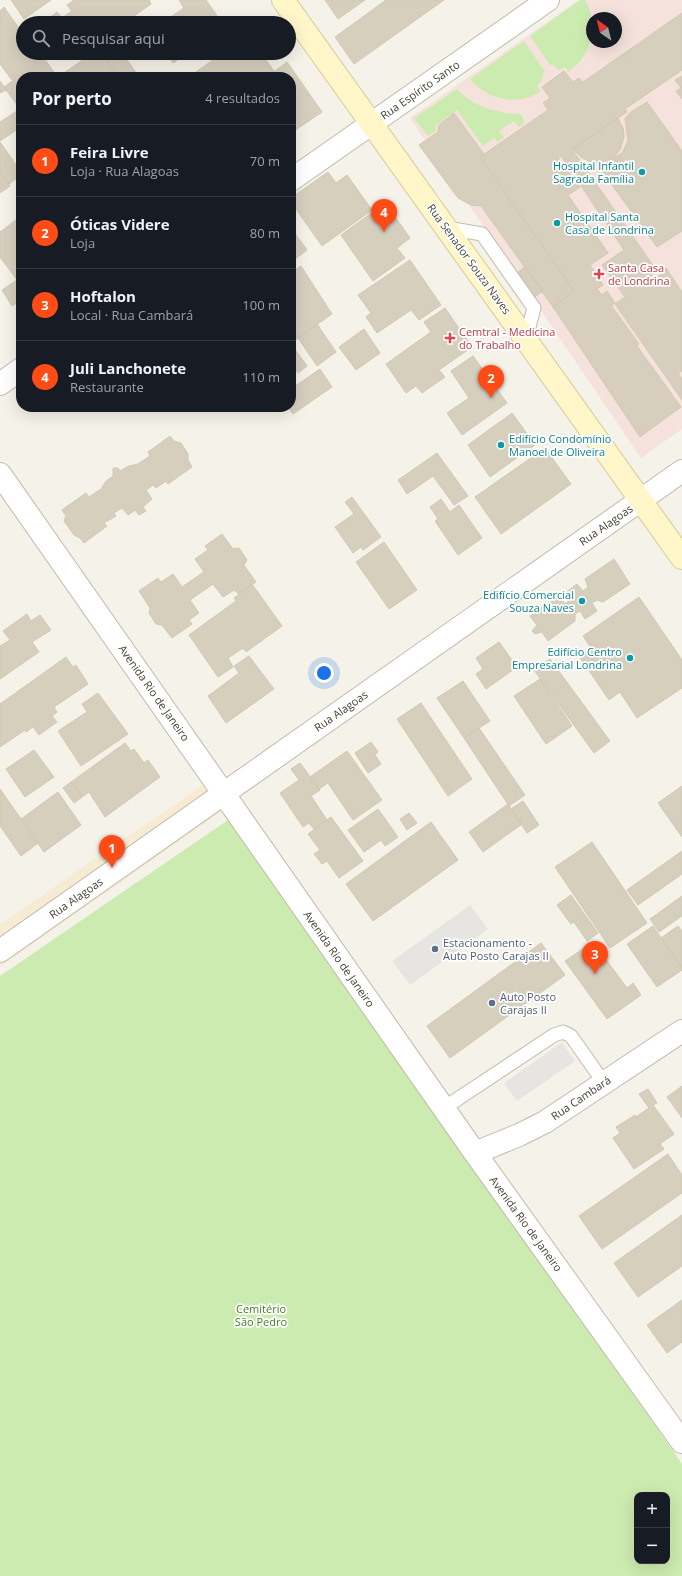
<!DOCTYPE html>
<html lang="pt">
<meta charset="utf-8">
<style>
:root{--surface:#171b24;--page:#20242c;--text:#f1f3f6;--muted:#9ea1a6;--line:#363941;--accent:#ff4c16}
body{margin:0;font-family:"Open Sans",sans-serif;background:var(--page);color:var(--text)}
.controls{position:absolute;right:12px;bottom:12px;display:grid;overflow:hidden;border-radius:8px;box-shadow:0 4px 16px #0002}
.controls button{width:36px;height:36px;display:grid;place-items:center;padding:0;border:0;border-bottom:1px solid var(--line);background:var(--surface);color:var(--text);font:20px sans-serif}
.compass{position:absolute;left:586px;top:12px;width:36px;height:36px;border-radius:50%;background:var(--surface);box-shadow:0 4px 16px #0002;rotate:325deg}
.you{position:absolute;left:324px;top:673px;width:14px;height:14px;margin:-10px;border:3px solid #fff;border-radius:50%;background:#1a73e8;box-shadow:0 0 0 6px #1a73e833}
.badge{display:grid;place-items:center;width:26px;height:26px;border-radius:50%;background:var(--accent);color:#fff;font-size:13px;font-weight:700}
.pin{position:absolute;translate:-50% -33px;filter:drop-shadow(0 1px 2px #0008)}
.pin::after{content:'';position:absolute;top:21px;width:14px;height:12px;background:inherit;clip-path:polygon(0 0,100% 0,50% 100%)}
.list{margin:0;padding:0;list-style:none}
h2{display:flex;justify-content:space-between;align-items:center;height:52px;margin:0;padding:0 16px;font-size:17px}
h2 small{font-size:13px;font-weight:400;color:var(--muted)}
.list li{display:grid;grid-template-columns:26px 1fr auto;gap:12px;align-items:center;box-sizing:border-box;height:72px;padding:0 16px;border-top:1px solid var(--line)}
.list b{display:block;font-size:15px;white-space:nowrap}
.list p{margin:0;font-size:13px;white-space:nowrap;color:var(--muted)}
.list em{font-size:13px;font-style:normal;color:var(--muted)}
.icon{flex:none;width:22px;height:22px;fill:none;stroke:currentColor;stroke-width:2;stroke-linecap:round;stroke-linejoin:round}
.map{position:relative;flex:none;width:682px;height:1576px;overflow:hidden}
.search{position:absolute;background:var(--surface);box-shadow:0 4px 16px #0002;left:16px;top:16px;width:280px;height:44px;display:flex;align-items:center;gap:10px;box-sizing:border-box;padding:0 14px;border-radius:22px;color:var(--muted);font-size:15px}
.panel{position:absolute;background:var(--surface);box-shadow:0 4px 16px #0002;left:16px;top:72px;width:280px;height:340px;border-radius:16px}
.map>svg:first-child{display:block}
</style>
<div class="map">
<svg width="682" height="1576" viewBox="0 0 682 1576">
<rect width="100%" height="100%" fill="#f5f2e9"/>
<path fill="#f7ebd4" d="M203,785L221,812L0,967V924Z"/>
<path fill="#f6e2dc" fill-rule="evenodd" d="M579,0H682V429L641,458L410,118ZM592,18H616V42H592Z"/>
<path fill="#ccebb0" fill-rule="evenodd" d="M580,0H585C599,24 592,56 568,72L565,67L558,70L554,65H550L530,36Z
M524,41L544,70L542,81L537,86L541,91C518,107 487,100 470,79Z
M457,89C473,107 497,113 520,114L525,122L519,127L514,121L499,131L504,137L498,142L494,138L483,146L457,110L436,125L435,132L428,136L414,118Z
M231,818L682,1464V1576H0V976ZM637,1495H667V1561H637Z"/>
<path fill="#e6e5e1" d="M470,905L488,929L410,985L392,961Z
M562,1042L575,1061L517,1101L504,1083Z"/>
<path fill="#d7cfbe" stroke="#d3c8b1" d="M11,0H51L24,19Z
M74,0H149L151,4L124,23H52L49,18L57,12L62,18L72,11L67,5Z
M179,0H206L222,23H162L184,8Z
M325,0H365L338,19Z
M386,0H444L354,64L335,37Z
M4,7L23,34V53H41L44,57L12,80L0,64V11Z
M682,13V70L625,109L627,112L572,149L657,271L650,276L653,280L663,273L661,271L666,268L682,292V371L678,373L682,379V400L615,304L625,297L602,265L624,250L561,156L558,158L580,187L568,195L608,253L590,265L603,285L597,289L602,295L607,291L615,303L611,305L639,344L637,346L681,407L640,437L553,307L574,291L480,157L548,110L543,103L550,98L542,87L564,71L573,82L579,78L583,82Z
M93,53H101L118,77H98L96,74L92,77H58Z
M101,53H130L125,57L139,77H118Z
M166,53H188L173,63Z
M223,53H261L274,71L266,77H195L193,74Z
M44,58L57,77H21V104L18,106L4,87Z
M287,62L322,112L291,133V77H267Z
M682,76V99L676,91L681,88L675,80Z
M0,81L7,90L0,93Z
M647,102L682,151V231L657,247L599,167L622,153L628,141L625,118L631,112Z
M20,109L21,127L0,141V122Z
M454,113L484,154L480,157L574,291L553,307L481,206L471,205L458,198L419,145L438,132L439,125Z
M618,118L623,128L624,137L620,150L613,158L602,162L589,161L581,157L573,149Z
M0,142L21,172V175L9,184L0,172Z
M0,172L10,186L0,193Z
M328,172L336,183L347,175L372,210L322,246L291,202V198Z
M385,203L410,238L397,248L405,258L373,281L341,235Z
M20,217L21,218V285L0,257V232Z
M291,228L307,250L291,262Z
M410,260L441,305L419,320L411,310L377,333L366,317L371,313L358,295Z
M301,266L332,314L298,338L291,328V273Z
M525,267L543,291L529,301L511,277Z
M17,280L21,285V300L12,306L2,290Z
M445,308L472,347L439,370L445,377L422,393L416,386L406,393L386,364L431,332L424,322Z
M317,324L336,352L317,366L298,338Z
M291,328L298,338L291,343Z
M364,329L380,353L356,370L339,347Z
M291,344L307,366L298,373L291,362Z
M473,356L507,403L462,435L447,413L469,398L451,371Z
M320,369L332,387L293,414L288,407H291V389Z
M512,413L535,445L490,477L468,445Z
M170,436L174,441L181,443L188,454V460L192,467L168,484L166,481L156,488L153,485L146,490L152,499L143,507L146,511L139,515L135,510L128,515L122,508L114,513L116,516L104,523L107,526L84,543L80,538L74,535L64,521L66,516L62,510L86,493L89,497L101,489L106,481L113,476V468H118L120,471L129,466L138,464L150,456L148,452Z
M545,448L571,484L501,534L475,497Z
M437,453L468,496L454,505L433,476L407,494L398,480Z
M352,497L381,537L363,550L361,547L353,553L335,527L354,514L345,502Z
M441,499L450,512L459,505L482,538L458,555L435,521L438,519L430,507Z
M222,534L233,549L239,548L247,560L244,565L256,582L239,594L234,590L223,597L213,584L190,600L199,613L189,620L192,624L172,638L162,625L156,624L149,613L150,608L139,591L158,578L161,582L173,574L182,587L204,572L195,559L208,550L205,546Z
M384,542L417,590L389,609L356,562Z
M614,559L630,584L603,602L597,600L592,603L597,611L585,619L580,611L575,614V621L548,641L542,632L535,634L532,631L537,625L530,616L559,596L565,604L571,599L566,592L577,584L583,591L588,587L585,579Z
M252,584L282,626L246,652L243,648L228,658L233,667L218,677L189,635L236,601L234,598Z
M639,597L682,660V688L637,718L620,692L609,700L579,656L591,648L583,636Z
M27,614L31,621L40,615L51,630L32,642L39,652L0,679V646L10,640L3,631Z
M499,642L517,667L486,689L476,674L483,669L476,658Z
M249,656L274,689L226,723L208,696L239,673L234,666Z
M66,657L73,667L76,665L88,684L54,707L57,712L52,716L57,722L39,735L33,727L26,732L25,730L0,747V704Z
M550,659L610,741L594,753L534,670Z
M540,679L572,726L546,744L514,696Z
M463,681L490,721L464,738L437,698Z
M98,693L128,734L81,766L58,731L87,712L82,704Z
M421,703L472,779L448,796L397,719Z
M479,728L525,795L509,806L464,738Z
M371,742L378,752L375,755L381,764L368,773L355,753Z
M125,743L131,751L134,749L144,763L148,760L160,777L105,817L89,792L82,797L71,782Z
M34,750L54,777L25,797L6,769Z
M347,751L382,800L353,820L328,783L319,789L310,777Z
M300,763L320,790L311,796L327,820L314,829L309,823L303,827L280,793L299,780L291,769Z
M71,782L82,797L74,803L63,788Z
M682,786V837L658,803Z
M0,789L38,843L21,856L0,826Z
M58,792L81,825L44,852L21,819Z
M523,801L539,825L527,833L511,809Z
M508,804L522,824L483,852L469,832Z
M378,809L398,837L385,846L381,840L364,852L348,830Z
M409,813L417,823L407,830L400,819Z
M331,817L363,861L339,878L327,861L322,864L314,854L320,850L308,834Z
M431,822L458,860L373,921L346,884Z
M592,842L647,923L610,948L555,867Z
M682,851V874L638,905L627,890Z
M571,895L598,933L587,941L574,922L571,924L557,905Z
M682,896V916L659,932L650,919Z
M653,926L682,968V970L657,987L627,944Z
M678,926L682,931V968L661,938Z
M593,942L627,988L633,983L641,995L607,1019L565,961Z
M541,943L565,975L450,1058L427,1026Z
M682,1086V1118L667,1097Z
M648,1089L657,1103L653,1105L674,1134L660,1144L664,1149L634,1169L613,1138L620,1133L616,1127L635,1115L636,1117L649,1108L639,1094Z
M668,1154L682,1175V1193L602,1249L579,1216Z
M682,1215V1266L638,1297L614,1263Z
M682,1300V1342L667,1353L647,1325Z"/>
<g fill="none" stroke-linecap="round" stroke-linejoin="round">
<defs>
<path id="service" d="M447,228L482,234L534,308L526,338
M444,1108L554,1035L563,1032L571,1036L604,1083"/>
<path id="minor" d="M475,1153L519,1135L545,1122L682,1031"/>
<path id="tertiary" d="M291,180L548,0
M0,384L21,369
M0,474L475,1153L682,1442
M0,951L682,471"/>
<path id="secondary" d="M283,0L682,558"/>
</defs>
<use href="#service" stroke="#c1bbab" stroke-width="15"/>
<use href="#minor" stroke="#c1bbab" stroke-width="24"/>
<use href="#tertiary" stroke="#c1bbab" stroke-width="24"/>
<use href="#secondary" stroke="#d7cb97" stroke-width="24"/>
<use href="#service" stroke="#fff" stroke-width="13"/>
<use href="#minor" stroke="#fff" stroke-width="22"/>
<use href="#tertiary" stroke="#fff" stroke-width="22"/>
<use href="#secondary" stroke="#fff6c9" stroke-width="22"/>
</g>
<g fill="#0f9aa8" stroke="#fff" stroke-width="1.5">
<circle cx="642" cy="172" r="4"/>
<circle cx="557" cy="223" r="4"/>
<circle cx="501" cy="445" r="4"/>
<circle cx="582" cy="601" r="4"/>
<circle cx="630" cy="658" r="4"/>
</g>
<g fill="#e0444e" stroke="#fff" stroke-width="1.5">
<path d="M597 268h4v4h4v4h-4v4h-4v-4h-4v-4h4z"/>
<path d="M448 332h4v4h4v4h-4v4h-4v-4h-4v-4h4z"/>
</g>
<g fill="#5c6f8a" stroke="#fff" stroke-width="1.5">
<circle cx="435" cy="949" r="4"/>
<circle cx="492" cy="1003" r="4"/>
</g>
<g text-anchor="middle" stroke-width="3.5" stroke-linejoin="round" paint-order="stroke">
<g font-size="11" fill="#494437" stroke="#fff">
<text transform="translate(420 90) rotate(-35)" y="4">Rua Espírito Santo</text>
<text transform="translate(469 259) rotate(54)" y="4">Rua Senador Souza Naves</text>
<text transform="translate(606 525) rotate(-35)" y="4">Rua Alagoas</text>
<text transform="translate(154 693) rotate(55)" y="4">Avenida Rio de Janeiro</text>
<text transform="translate(341 711) rotate(-35)" y="4">Rua Alagoas</text>
<text transform="translate(76 898) rotate(-35)" y="4">Rua Alagoas</text>
<text transform="translate(339 959) rotate(55)" y="4">Avenida Rio de Janeiro</text>
<text transform="translate(581 1098) rotate(-34)" y="4">Rua Cambará</text>
<text transform="translate(526 1224) rotate(54)" y="4">Avenida Rio de Janeiro</text>
</g>
<g font-size="11" fill="#0d838f" stroke="#fff" text-anchor="end">
<text x="634" y="170">Hospital Infantil<tspan x="634" dy="13">Sagrada Família</tspan></text>
<text x="565" y="221" text-anchor="start">Hospital Santa<tspan x="565" dy="13">Casa de Londrina</tspan></text>
<text x="509" y="443" text-anchor="start">Edifício Condomínio<tspan x="509" dy="13">Manoel de Oliveira</tspan></text>
<text x="574" y="599">Edifício Comercial<tspan x="574" dy="13">Souza Naves</tspan></text>
<text x="622" y="656">Edifício Centro<tspan x="622" dy="13">Empresarial Londrina</tspan></text>
</g>
<g font-size="11" fill="#be3a42" stroke="#fff" text-anchor="start">
<text x="608" y="272">Santa Casa<tspan x="608" dy="13">de Londrina</tspan></text>
<text x="459" y="336">Cemtral - Medicina<tspan x="459" dy="13">do Trabalho</tspan></text>
</g>
<g font-size="11" fill="#4e5e75" stroke="#fff" text-anchor="start">
<text x="443" y="947">Estacionamento -<tspan x="443" dy="13">Auto Posto Carajas II</tspan></text>
<text x="500" y="1001">Auto Posto<tspan x="500" dy="13">Carajas II</tspan></text>
</g>
<g font-size="11" fill="#417f27" stroke="#fff">
<text x="261" y="1313">Cemitério<tspan x="261" dy="13">São Pedro</tspan></text>
</g>
</g>
</svg>
<div class="controls">
<button>+</button>
<button>−</button>
</div>
<svg class="compass" viewBox="-18 -18 36 36"><path d="M0-13l5 13h-10z" fill="#e53935"/><path d="M0 13l5-13h-10z" fill="#9ea1a6"/></svg>
<div class="you"></div>
<div class="pin badge" style="left:112px;top:868px">1</div>
<div class="pin badge" style="left:491px;top:398px">2</div>
<div class="pin badge" style="left:595px;top:974px">3</div>
<div class="pin badge" style="left:384px;top:232px">4</div>
<div class="search"><svg class="icon" aria-label="search" viewBox="0 0 24 24"><circle cx="10" cy="10" r="6"/><path d="M15 15l6 6"/></svg>Pesquisar aqui</div>
<section class="panel">
<h2>Por perto<small>4 resultados</small></h2>
<ul class="list">
<li><span class="badge">1</span><div><b>Feira Livre</b><p>Loja · Rua Alagoas</p></div><em>70 m</em></li>
<li><span class="badge">2</span><div><b>Óticas Videre</b><p>Loja</p></div><em>80 m</em></li>
<li><span class="badge">3</span><div><b>Hoftalon</b><p>Local · Rua Cambará</p></div><em>100 m</em></li>
<li><span class="badge">4</span><div><b>Juli Lanchonete</b><p>Restaurante</p></div><em>110 m</em></li>
</ul>
</section>
</div>
